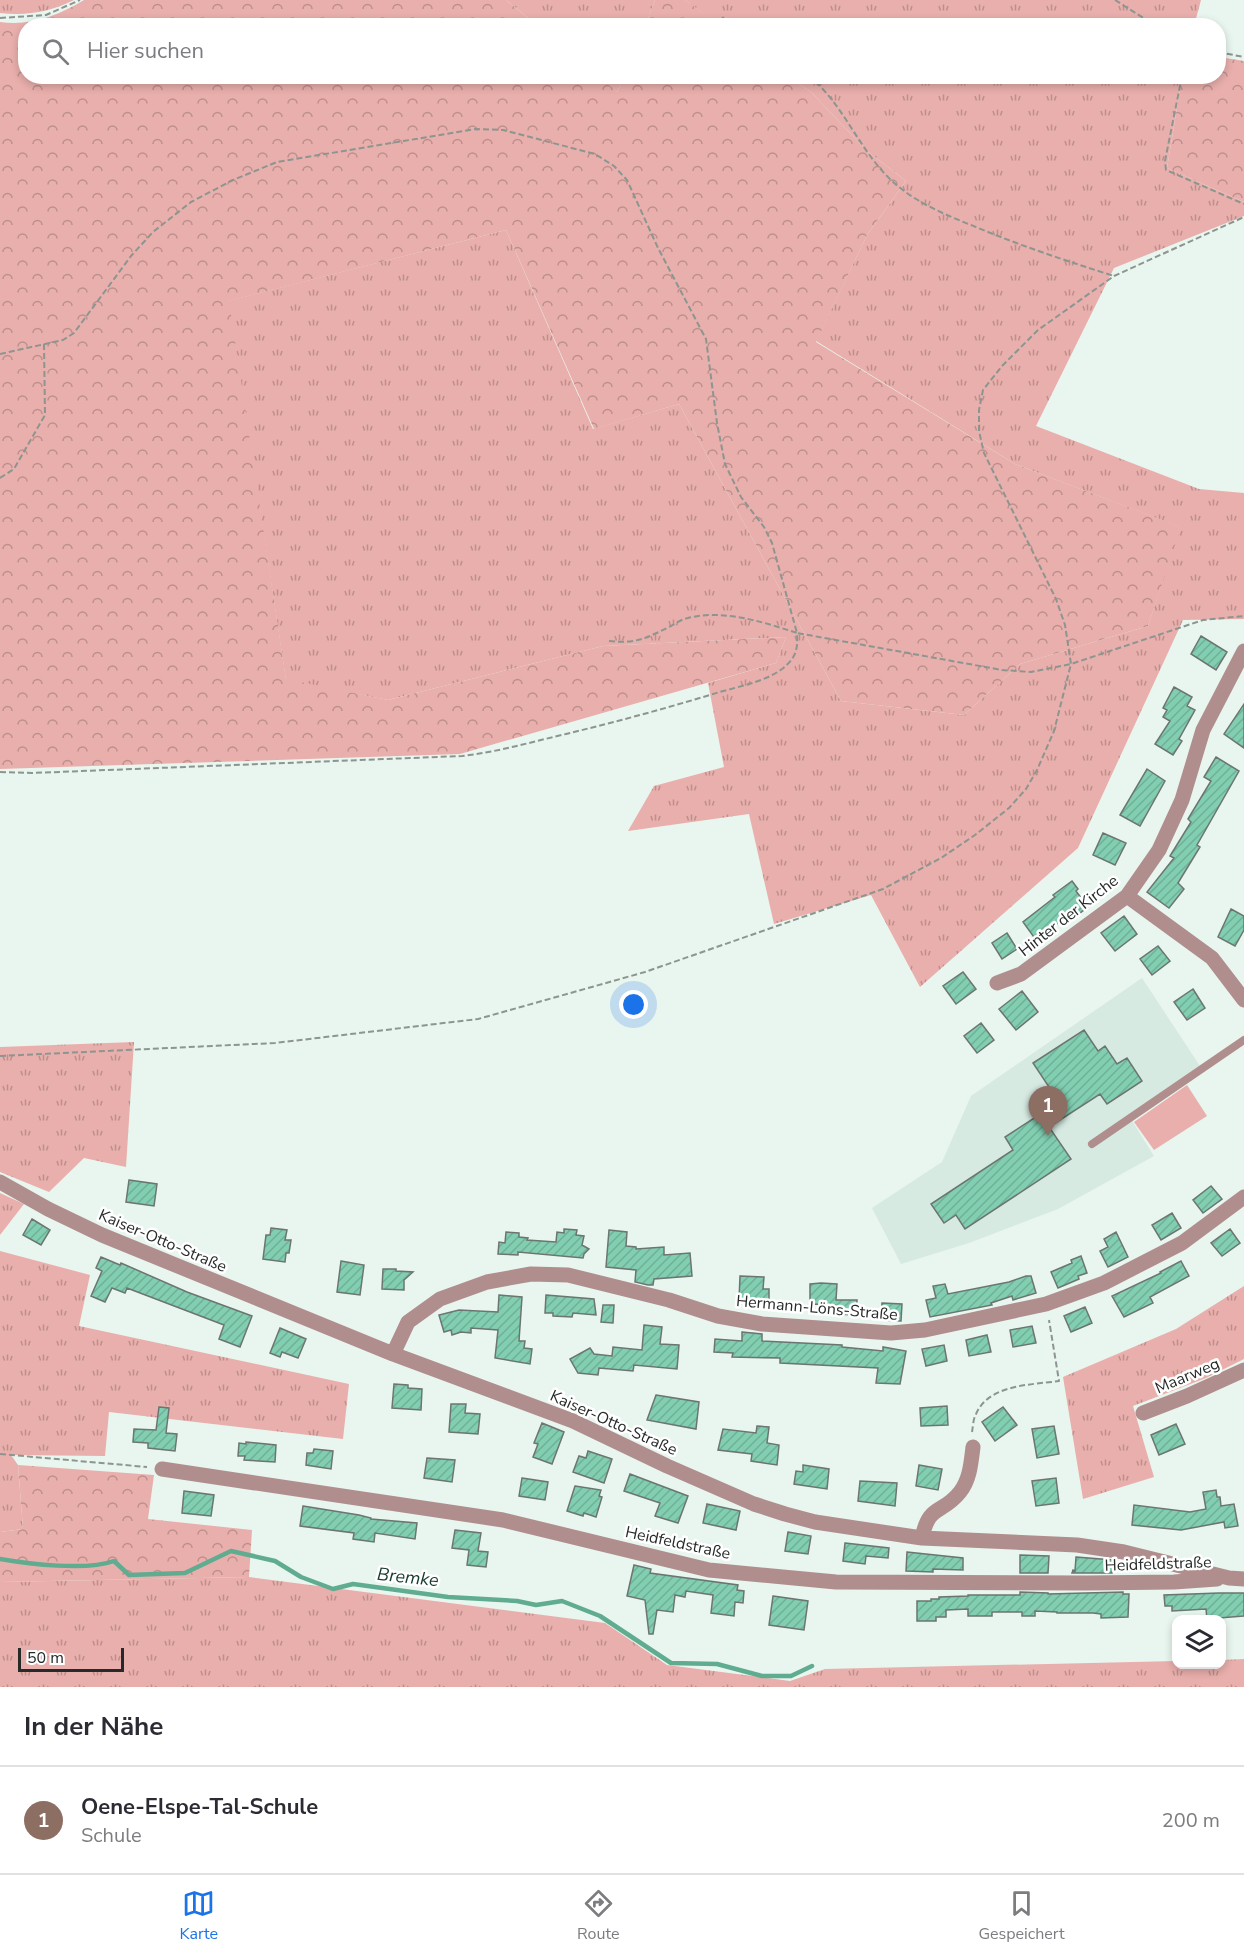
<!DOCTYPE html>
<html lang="de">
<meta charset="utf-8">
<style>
:root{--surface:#fff;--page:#f7f7f7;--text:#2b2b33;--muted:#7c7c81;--line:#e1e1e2;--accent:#1a73e8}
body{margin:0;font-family:"Nunito Sans",sans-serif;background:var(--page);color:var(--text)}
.controls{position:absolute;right:18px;bottom:18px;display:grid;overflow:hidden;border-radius:12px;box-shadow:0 3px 9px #0003}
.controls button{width:54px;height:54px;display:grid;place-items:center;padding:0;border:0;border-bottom:2px solid var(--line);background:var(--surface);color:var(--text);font:30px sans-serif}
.scale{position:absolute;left:18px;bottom:15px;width:106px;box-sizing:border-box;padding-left:6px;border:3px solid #262b29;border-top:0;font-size:16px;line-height:21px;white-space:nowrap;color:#262b29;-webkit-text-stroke:4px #fff;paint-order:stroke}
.you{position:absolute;left:634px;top:1005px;width:21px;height:21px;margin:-15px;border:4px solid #fff;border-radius:50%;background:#1a73e8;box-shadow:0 0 0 9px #1a73e833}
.badge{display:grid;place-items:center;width:39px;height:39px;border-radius:50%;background:var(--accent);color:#fff;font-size:20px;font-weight:700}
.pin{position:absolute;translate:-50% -50px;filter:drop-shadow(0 2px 3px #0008)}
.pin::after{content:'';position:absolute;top:32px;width:21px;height:18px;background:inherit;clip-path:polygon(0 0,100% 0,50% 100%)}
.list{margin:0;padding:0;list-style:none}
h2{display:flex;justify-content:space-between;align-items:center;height:78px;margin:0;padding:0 24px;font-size:26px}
h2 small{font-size:20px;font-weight:400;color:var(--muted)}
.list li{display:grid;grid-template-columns:39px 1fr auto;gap:18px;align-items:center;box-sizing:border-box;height:108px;padding:0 24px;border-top:2px solid var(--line)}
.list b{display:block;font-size:22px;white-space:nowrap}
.list p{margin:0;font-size:20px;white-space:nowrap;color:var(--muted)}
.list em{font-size:20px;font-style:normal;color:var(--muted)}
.icon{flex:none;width:33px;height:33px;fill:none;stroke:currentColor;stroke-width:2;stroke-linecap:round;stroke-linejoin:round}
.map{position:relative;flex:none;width:1244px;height:1687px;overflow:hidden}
.search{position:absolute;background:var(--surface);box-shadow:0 3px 9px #0003;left:18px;right:18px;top:18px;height:66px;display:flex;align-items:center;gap:15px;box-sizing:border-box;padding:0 21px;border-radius:24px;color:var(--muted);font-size:22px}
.sheet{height:186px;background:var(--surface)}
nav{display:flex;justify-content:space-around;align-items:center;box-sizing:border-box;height:84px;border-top:2px solid var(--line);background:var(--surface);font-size:16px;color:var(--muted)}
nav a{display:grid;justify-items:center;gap:3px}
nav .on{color:var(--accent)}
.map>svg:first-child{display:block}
</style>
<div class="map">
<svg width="1244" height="1687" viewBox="0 0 1244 1687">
<defs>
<pattern id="grass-tufts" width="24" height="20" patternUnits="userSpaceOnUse" patternTransform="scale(1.5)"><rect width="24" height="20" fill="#e9afac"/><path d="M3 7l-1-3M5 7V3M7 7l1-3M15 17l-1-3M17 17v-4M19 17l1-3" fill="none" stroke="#bd8f8c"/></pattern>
<pattern id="forest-crowns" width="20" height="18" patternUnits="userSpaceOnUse" patternTransform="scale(1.5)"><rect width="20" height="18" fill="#e9afac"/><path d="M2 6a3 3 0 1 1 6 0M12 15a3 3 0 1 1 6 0" fill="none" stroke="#bd8f8c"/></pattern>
<pattern id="building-hatch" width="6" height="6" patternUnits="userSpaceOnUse" patternTransform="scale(1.5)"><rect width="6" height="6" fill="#81ceb1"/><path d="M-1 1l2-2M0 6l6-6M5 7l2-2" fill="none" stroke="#6fb198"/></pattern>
</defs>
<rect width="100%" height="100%" fill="#e9f5ef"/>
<path fill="#d6eae2" d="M1142,978L1200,1066L1129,1116L1154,1156L1058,1209L969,1243L901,1264L872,1208L942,1162L971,1096Z"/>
<path fill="url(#grass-tufts)" d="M0,0H74C50,12 27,16 0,13Z
M506,0H655L645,26L537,25Z
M685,0H1201L1194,26H720Z
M599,77H624L617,92Z
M789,77H1182L1167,168L1244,202V216L1114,268L1036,426L1199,489L1244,493V619L1183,620L1078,848L920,987L871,895L774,924L749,814L628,831L654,786L724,767L708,683L776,663L786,637L603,646L388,700L286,680L228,301L506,230L593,429L679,404L841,701L964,715L1020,664L1148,626L1180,527L1015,464L816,341L867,235L906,181L867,151L812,93Z
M134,1042L126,1167L84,1158L49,1192L0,1172V1047Z
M0,1193L24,1204L0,1235Z
M0,1251L90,1275L79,1326L349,1384L343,1439L109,1412L105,1456L11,1455L18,1465L23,1529L0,1532Z
M1244,1286V1359L1206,1378L1133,1406L1154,1477L1083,1499L1063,1377L1176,1329Z
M249,1577L605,1623L667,1665L790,1681L825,1669L1176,1661V1664H1222V1660L1244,1659V1687H0V1582Z"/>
<path fill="url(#forest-crowns)" d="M84,0H506L537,25L26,26V76H599L617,92L624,77H789L812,93L867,151L906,181L867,235L816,342L1015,464L1181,527L1148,626L1020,664L964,715L841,701L679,404L594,429L506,230L229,301L286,679L388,700L603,646L786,637L776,663L460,754L0,769V22C32,26 57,16 84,0Z
M655,0H685L720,25H645Z
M1219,57L1244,61V202L1167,168L1182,77L1218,76Z
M18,1465L154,1475L148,1519L252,1530L249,1577L0,1582V1532L23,1529Z"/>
<path fill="#e9afac" d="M1187,1085L1207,1116L1154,1150L1134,1122Z"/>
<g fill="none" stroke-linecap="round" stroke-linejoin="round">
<path stroke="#5fac90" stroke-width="4.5" d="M0,1559C29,1564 86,1571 114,1561L129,1575L185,1573L231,1551L275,1561L301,1577L333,1589L353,1584L448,1597L517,1601L536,1605L562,1601L600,1616L671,1663L717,1664L762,1676H791L812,1666"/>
</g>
<path fill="url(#building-hatch)" stroke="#6b7571" stroke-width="1.5" d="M1201,636L1227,652L1216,670L1191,654Z
M1174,687L1192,697L1187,706L1195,710L1179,739L1182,741L1173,755L1155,744L1170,721L1163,717L1167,710L1163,708Z
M1244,704V748L1224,734Z
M1216,757L1239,771L1197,845L1200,847L1178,883L1184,889L1169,908L1147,892L1174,858L1170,856L1191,822L1188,819L1211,781L1204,777Z
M1147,769L1165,781L1140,826L1120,815Z
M1103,833L1126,843L1115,865L1093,855Z
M1072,881L1078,889L1076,891L1088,907L1072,919L1069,915L1036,940L1023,922L1055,897L1053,895Z
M1231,909L1244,916V930L1235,946L1218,937Z
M1124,916L1137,934L1115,951L1101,933Z
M1007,933L1017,949L1002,959L992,943Z
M1158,946L1170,961L1152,975L1140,959Z
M963,972L976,989L956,1004L943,986Z
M1193,989L1205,1008L1187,1020L1174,1002Z
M1022,991L1038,1012L1016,1030L999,1009Z
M981,1023L994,1040L977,1053L964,1036Z
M1084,1030L1098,1051L1105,1046L1117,1064L1127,1058L1142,1081L1107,1104L1100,1094L1049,1127L1071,1159L965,1229L956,1215L944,1223L931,1204L1013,1150L1005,1137L1059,1102L1033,1063Z
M129,1180L157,1184L154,1206L126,1202Z
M1211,1186L1222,1199L1203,1213L1193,1200Z
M1172,1213L1181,1228L1161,1240L1152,1225Z
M32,1219L50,1230L41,1245L23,1235Z
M271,1228L287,1230L285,1240H291L289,1253H286L285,1262L263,1259L266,1235H270Z
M564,1229L577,1230L576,1235L584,1236L582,1245L589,1249L584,1254L583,1258L518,1252V1255L498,1254L499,1242L505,1243L506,1232L519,1233V1237L528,1238L527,1240L556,1242L557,1232L564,1233Z
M1230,1229L1240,1243L1222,1256L1211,1243Z
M609,1230L627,1232L626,1246L636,1247V1249L664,1247V1255L690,1253L692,1276L654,1279L653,1285H648L635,1282L636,1270L606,1267Z
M1116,1232L1128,1257L1108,1267L1100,1251L1108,1247L1104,1239Z
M1081,1256L1087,1273L1078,1276L1079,1279L1058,1288L1051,1272L1072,1263L1071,1260Z
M101,1257L120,1265L121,1263L187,1292L252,1316L240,1347L219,1339L224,1325L127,1288L125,1293L112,1288L105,1302L91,1296L102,1271L96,1268Z
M341,1261L364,1265L360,1295L337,1292Z
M1181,1261L1189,1276L1150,1297L1153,1303L1124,1317L1112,1296L1161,1273L1160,1272Z
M383,1269H396V1271L413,1272L404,1280V1290L382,1289Z
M740,1276L764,1277L763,1289H769V1301L739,1300Z
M1026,1276H1031L1036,1293L1013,1300L1012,1296L991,1303L992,1305L930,1317L926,1300L936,1298L933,1286L945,1284L948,1294L1009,1282Z
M821,1283L837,1284L836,1300H857L856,1315L835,1314V1305L810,1304V1284Z
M499,1295L522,1297L519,1341H525L524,1348L532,1349L530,1364L495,1358L498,1330L471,1328V1333L461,1332L452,1335L451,1330L444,1332L439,1315L459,1310L498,1312Z
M546,1295L594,1299L596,1315L573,1313L572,1317L553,1316V1313H545Z
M882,1303L902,1304L901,1321L881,1320Z
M603,1305H614L613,1323L601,1322Z
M1085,1307L1092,1323L1071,1332L1064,1316Z
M644,1325L662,1327L660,1344L679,1345L677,1369L634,1365L633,1371L599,1368L598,1375L578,1373L570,1359L590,1348L594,1354L612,1356L613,1347L642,1350Z
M1032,1326L1036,1343L1013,1347L1010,1330Z
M280,1328L306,1339L298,1358L282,1352L280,1357L270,1353Z
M742,1332L762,1334V1341L842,1345V1347L883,1351V1347L906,1351L900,1384L876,1383L878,1368L780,1363V1358L732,1357L733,1353L714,1352L715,1339L742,1341Z
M987,1335L991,1352L969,1356L966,1340Z
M944,1345L947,1361L926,1366L922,1349Z
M394,1384L408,1385V1388L422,1389L421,1410L392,1408Z
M656,1395L699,1402L696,1429L647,1420Z
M451,1404H466L465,1413L480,1414L478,1434L449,1432Z
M947,1406L948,1425L921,1426L920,1408Z
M159,1407L169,1408L166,1433L177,1434L175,1451L148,1448V1443L133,1442L134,1429L156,1430Z
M1003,1407L1017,1425L995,1441L982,1422Z
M542,1423L564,1432L552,1464L533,1457L538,1444L534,1443Z
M1176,1424L1185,1444L1159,1455L1151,1435Z
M757,1426L769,1427L767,1443L779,1445L777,1465L751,1461L752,1454L718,1450L723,1429L756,1433Z
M1054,1426L1059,1454L1037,1458L1032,1429Z
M246,1442L276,1445L275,1462L244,1460L245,1456H238L239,1443L246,1444Z
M314,1449L333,1451L331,1469L306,1465L307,1453H313Z
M588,1451L612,1459L604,1483L573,1472L579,1456L586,1458Z
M427,1458L455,1460L452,1482L424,1478Z
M803,1465L829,1469L827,1489L794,1484L796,1471L803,1472Z
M919,1465L942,1469L938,1490L916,1486Z
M630,1474L688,1496L678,1523L655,1516L660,1503L624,1491Z
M522,1478L548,1482L545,1500L519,1496Z
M1056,1478L1059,1503L1036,1506L1032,1481Z
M860,1481L897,1483L895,1506L858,1501Z
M575,1486L601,1490L599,1496L602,1497L596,1517L584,1513L583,1516L567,1511Z
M1216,1490L1217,1497H1220L1221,1506L1234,1504L1238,1526L1225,1528L1224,1522L1181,1530L1132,1525L1134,1505L1190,1512L1206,1509L1203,1492Z
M184,1491L214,1495L211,1516L182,1513Z
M707,1504L740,1511L736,1530L703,1523Z
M303,1506L359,1515L371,1518V1519L417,1523L415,1539L375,1533L374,1542L353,1539L354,1533L300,1526Z
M455,1530L481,1533L478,1551L488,1552L486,1567L467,1565L469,1550L452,1548Z
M788,1532L811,1536L808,1554L785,1551Z
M845,1543L889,1548L888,1558L866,1556L865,1564L843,1561Z
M907,1552L963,1558V1570L933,1569V1572L906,1571Z
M1020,1555L1049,1556L1048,1573H1020Z
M1076,1557L1113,1560L1112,1573H1072L1073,1570L1075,1571Z
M634,1565L651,1569L650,1573L738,1585L737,1590L744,1591L743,1603L735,1602L734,1616L711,1613L713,1595L686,1591L685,1597L675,1595L673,1612L657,1610L653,1634H649L645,1600L627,1596Z
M1020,1592L1048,1593V1594L1123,1592V1594H1129L1128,1617L1101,1618V1614L1093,1613H1057V1612L1035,1611V1616H1022V1612H992V1616H968V1609L946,1610V1617H936V1621H917V1601H931V1599H939V1597L968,1596V1595H1020Z
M1219,1593H1244V1616L1207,1619L1206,1609L1172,1611V1606H1165L1164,1595Z
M773,1596L808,1601L804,1630L769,1625Z"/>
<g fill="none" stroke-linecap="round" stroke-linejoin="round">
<path stroke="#8c9590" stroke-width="2" stroke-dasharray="6 3" stroke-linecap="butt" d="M1115,0L1156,26
M722,17L735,26
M0,18L46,15L80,0
M1218,52L1244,57
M809,76C842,103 856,143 885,174C909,200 943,214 976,227C1021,246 1067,261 1114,276
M1182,76L1165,161L1166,170L1244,204
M0,354L63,340L74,333L131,256L153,232L191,202L233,180L277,162L476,129L503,130L595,154L614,166L627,180L658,248L706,339L717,423L725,464L741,497L764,527L772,543L797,633
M0,478L14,469L45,415L44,344
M609,641C636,644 647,638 671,626C676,623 682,619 688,618C724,609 763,622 797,633
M0,772L32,773L462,756C498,752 531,742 566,734C615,722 664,709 713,694C735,687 763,683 782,669C796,658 798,650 797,633L1002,670L1031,672L1071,664L1203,620L1244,616
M0,1056L275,1043L478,1019L645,972L883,889L941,858L975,835L1009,808L1026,789L1037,770L1054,731L1071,664L1065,625L1056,599L984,453L979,431V410L983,390L1002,366L1038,330L1114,276L1244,217
M972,1432C973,1427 973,1419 976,1414C989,1384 1031,1385 1059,1381L1049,1320
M0,1454L147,1467"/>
<path stroke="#af8e8d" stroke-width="8" d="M1092,1144L1244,1040"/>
<path stroke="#af8e8d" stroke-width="15" d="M1127,896L1212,958L1244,1000
M997,983L1021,974L1127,896L1159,850L1182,800L1203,730L1244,651
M0,1182L48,1209L102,1235L393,1354L573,1421L667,1466L754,1504L785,1514L815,1522L922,1538L1077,1545L1124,1552L1229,1578L1244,1579
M393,1354L408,1322L440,1299L487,1282L531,1274L568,1275L669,1300L718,1316L762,1324L891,1333L925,1330L1046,1304L1104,1283L1182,1243L1244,1197
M1143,1413L1187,1396L1244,1370
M162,1469L503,1520L709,1570L836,1582L1087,1583L1174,1582L1217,1579
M922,1538C929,1503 942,1515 960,1492C970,1479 971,1463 973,1447"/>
</g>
<g text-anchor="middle" stroke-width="5" stroke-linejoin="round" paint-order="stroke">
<g font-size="16" fill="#262b29" stroke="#fff">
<text transform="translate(1068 915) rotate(-38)" y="6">Hinter der Kirche</text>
<text transform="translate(163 1240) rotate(23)" y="6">Kaiser-Otto-Straße</text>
<text transform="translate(817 1307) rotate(5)" y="6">Hermann-Löns-Straße</text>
<text transform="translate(1187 1375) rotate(-23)" y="6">Maarweg</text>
<text transform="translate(614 1422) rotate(24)" y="6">Kaiser-Otto-Straße</text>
<text transform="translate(678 1542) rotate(12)" y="6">Heidfeldstraße</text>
<text transform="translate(1158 1563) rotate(-2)" y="6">Heidfeldstraße</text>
</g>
<g font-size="18" font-style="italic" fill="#163a2d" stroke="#fff">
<text transform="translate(408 1577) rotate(6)" y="6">Bremke</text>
</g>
</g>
</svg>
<div class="controls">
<button><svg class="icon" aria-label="layers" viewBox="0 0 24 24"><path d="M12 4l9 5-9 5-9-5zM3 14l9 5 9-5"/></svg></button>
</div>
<div class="scale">50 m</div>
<div class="you"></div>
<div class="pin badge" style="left:1048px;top:1136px;background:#8d6e63">1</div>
<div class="search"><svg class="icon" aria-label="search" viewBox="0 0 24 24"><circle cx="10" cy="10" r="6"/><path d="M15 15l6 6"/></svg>Hier suchen</div>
</div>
<section class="sheet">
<h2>In der Nähe<small></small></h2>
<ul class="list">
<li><span class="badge" style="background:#8d6e63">1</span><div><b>Oene-Elspe-Tal-Schule</b><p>Schule</p></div><em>200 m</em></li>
</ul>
</section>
<nav>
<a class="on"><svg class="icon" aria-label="map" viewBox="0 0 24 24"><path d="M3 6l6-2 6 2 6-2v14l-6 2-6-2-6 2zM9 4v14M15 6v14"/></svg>Karte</a>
<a><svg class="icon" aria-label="directions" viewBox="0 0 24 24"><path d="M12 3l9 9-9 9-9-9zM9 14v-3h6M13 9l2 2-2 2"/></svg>Route</a>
<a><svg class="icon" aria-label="saved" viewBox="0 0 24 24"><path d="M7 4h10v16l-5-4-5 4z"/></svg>Gespeichert</a>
</nav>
